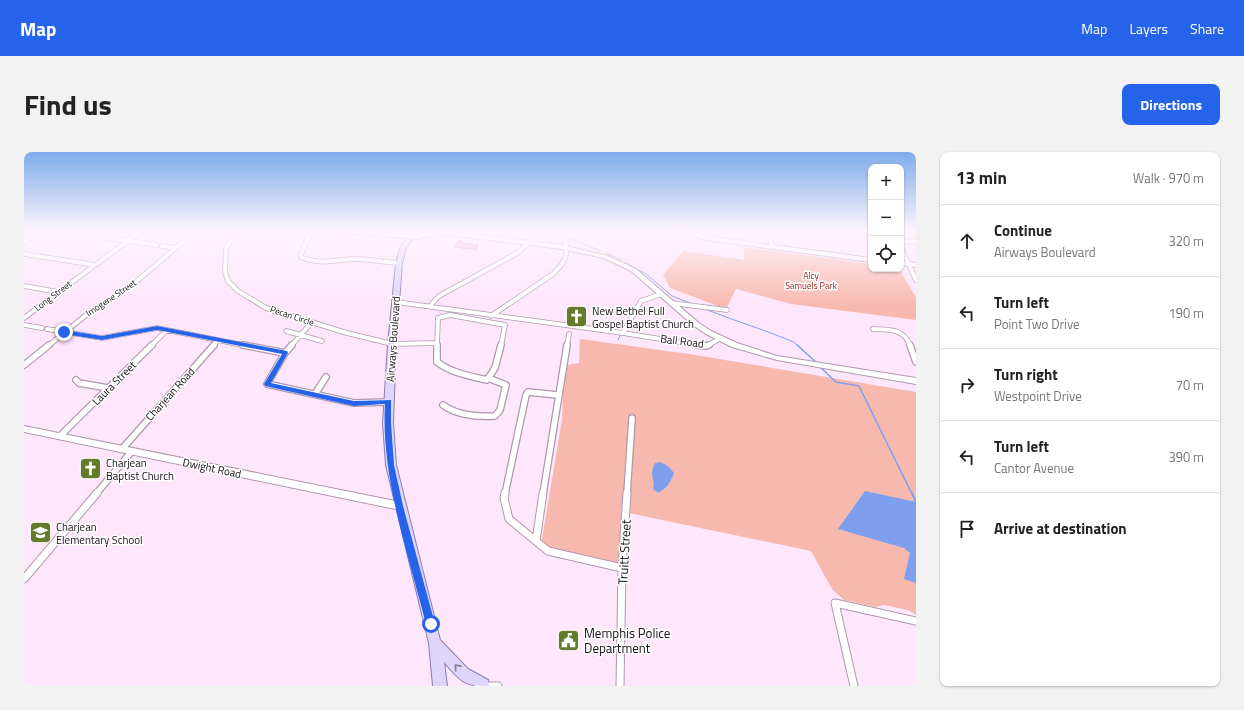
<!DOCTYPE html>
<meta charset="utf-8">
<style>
:root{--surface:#fff;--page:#f2f2f2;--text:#222;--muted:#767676;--line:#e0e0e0;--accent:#2563eb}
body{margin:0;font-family:"Titillium Web",sans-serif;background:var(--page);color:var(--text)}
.controls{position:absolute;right:12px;top:12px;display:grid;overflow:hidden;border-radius:8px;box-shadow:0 1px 3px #0004}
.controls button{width:36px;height:36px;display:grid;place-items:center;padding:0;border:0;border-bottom:1px solid var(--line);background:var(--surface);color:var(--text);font:20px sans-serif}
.stop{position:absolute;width:12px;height:12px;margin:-9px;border:3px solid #2563eb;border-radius:50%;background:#fff}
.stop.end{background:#2563eb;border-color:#fff;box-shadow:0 1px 4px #0008}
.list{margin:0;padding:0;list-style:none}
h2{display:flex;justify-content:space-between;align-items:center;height:52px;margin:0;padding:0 16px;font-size:17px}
h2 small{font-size:13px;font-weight:400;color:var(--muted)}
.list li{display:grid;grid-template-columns:26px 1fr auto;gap:12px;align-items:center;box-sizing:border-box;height:72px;padding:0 16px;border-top:1px solid var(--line)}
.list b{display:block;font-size:15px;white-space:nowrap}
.list p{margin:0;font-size:13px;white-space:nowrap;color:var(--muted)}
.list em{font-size:13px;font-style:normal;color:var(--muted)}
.icon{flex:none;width:22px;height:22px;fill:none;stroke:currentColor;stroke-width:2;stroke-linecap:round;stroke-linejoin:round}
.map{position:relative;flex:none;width:892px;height:534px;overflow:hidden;border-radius:8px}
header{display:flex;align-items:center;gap:24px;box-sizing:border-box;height:56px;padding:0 20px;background:var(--accent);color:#fff}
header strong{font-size:19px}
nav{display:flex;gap:22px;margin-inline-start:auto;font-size:14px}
.intro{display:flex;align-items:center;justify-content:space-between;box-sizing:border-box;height:96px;padding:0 24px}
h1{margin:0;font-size:28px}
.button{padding:10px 18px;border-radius:8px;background:var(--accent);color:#fff;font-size:14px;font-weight:700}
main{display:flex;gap:24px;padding:0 24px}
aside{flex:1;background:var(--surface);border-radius:8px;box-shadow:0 1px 3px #0004}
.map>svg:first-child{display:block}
</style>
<header>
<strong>Map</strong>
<nav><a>Map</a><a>Layers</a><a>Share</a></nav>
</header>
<div class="intro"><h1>Find us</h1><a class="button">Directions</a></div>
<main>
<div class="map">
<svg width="892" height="534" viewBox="0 0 892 534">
<rect width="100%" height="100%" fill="#fee6fd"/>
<path fill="#f7b9ae" d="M720,95L847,112V117H875L892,145V168L767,152L712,137L702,157L646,136L639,123L659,99L720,108Z
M556,187L665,202L892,240V463L884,458L860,453L851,455L820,448L808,437L787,399L605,361L596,410L586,411L526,397L517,392L538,268L539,239L543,213L555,211Z"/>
<path fill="#7d9fee" d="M637,310L645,315L650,321C647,330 642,337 634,341L629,337C632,326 624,326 631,311Z
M841,339L892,350V431L880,427L886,401L880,396L814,377Z"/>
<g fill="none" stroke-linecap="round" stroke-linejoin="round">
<path stroke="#7d9fee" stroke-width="1" d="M526,79L539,84
M544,86L577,99
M582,101L598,108
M602,111L620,121
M621,121L648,144L668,152
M681,157C711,169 741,178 770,190L774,194
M594,188L600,175"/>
<path stroke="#7d9fee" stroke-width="1.5" d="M773,193L793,211
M795,214L812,230L835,234L888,342"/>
<path stroke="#7d9fee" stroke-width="2" d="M888,341L892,350"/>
</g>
<path fill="#f6a7c0" stroke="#bb9ba4" d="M434,89H438V91L455,93L452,98L431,95Z"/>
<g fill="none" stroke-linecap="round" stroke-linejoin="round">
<defs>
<path id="street-far2" d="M211,79L202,97L201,120L204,129L214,139L242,156L323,181L368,192L413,191
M287,79L277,102V105C295,113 310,108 329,107C344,107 360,110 375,111
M475,79L484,84L483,88
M694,79L699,81
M889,79L892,83
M83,86L133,93
M877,89L892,90
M0,90L17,79
M138,94L152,96
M749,95L745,84L751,79
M877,96L892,128
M0,102L71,113
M0,134L34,140
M372,150L599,181L680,194
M647,151L703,158
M406,154L415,144L495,100L504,91
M467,164L529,122C537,114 544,107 542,95C542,89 540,85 542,79
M0,166L117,79
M0,173L18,176
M23,177L78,186L133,176L224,194
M849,177C866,178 880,176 886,194
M262,179L298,189
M599,181L617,149L637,142
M24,194L62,163L108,133L172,79
M127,194L143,178
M189,194L194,188
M267,194L287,171
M413,194L414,166L426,163L481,173L477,194
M543,194L545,182
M683,194L695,187"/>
<path id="street-far1" d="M219,193L261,201
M268,193L261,201L243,232L330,251L365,250
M413,193V210C428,221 445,224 463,228L471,216L477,193
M673,193L682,194L685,193
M886,193L892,210
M0,213L25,193
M52,228L55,231L84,236
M291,242L302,225
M419,253C434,264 453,265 471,264L476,258L482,233L464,226
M36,284L128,193
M98,297L190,193
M72,342L108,299
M481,342L502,243L504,240L534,243
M519,342L543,193
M603,342L608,266"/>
<path id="street" d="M481,341L480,346L485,367L524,399L598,416
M512,389L519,341
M0,427L73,341
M454,534H474
M596,534L598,416L603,341
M830,534L811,451L892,469"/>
<path id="secondary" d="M317,79H340L393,83L411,79H425L538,93L584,104L612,117L675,171L687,179L713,191L753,204L892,226V232L753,208L708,195L682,182L670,174L607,119L580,106L538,97L425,83H411L393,87L320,81Z
M653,79H662L683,84L847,106V110L683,88Z
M877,109L892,111V115L877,113Z
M0,274L376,350L379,351L381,354L379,357L376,358L0,280Z"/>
<path id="primary" d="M388,79H394L382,96L378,111L372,192L369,271L372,313L416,488L444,517L464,528L465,534C439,534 437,529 420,510L423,534H409L405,491L362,313L359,271L364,192L372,111L376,96Z
M402,79H416L420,81L417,83Z"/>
</defs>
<use href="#street-far2" stroke="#af98ae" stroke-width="5.5"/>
<use href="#street-far1" stroke="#af98ae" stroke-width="8"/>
<use href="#street" stroke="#af98ae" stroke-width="9"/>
<use href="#secondary" stroke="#af98ae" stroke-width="2"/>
<use href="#primary" stroke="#8b7eaa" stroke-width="2"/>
<use href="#street-far2" stroke="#fff" stroke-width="4"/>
<use href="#street-far1" stroke="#fff" stroke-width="5.5"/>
<use href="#street" stroke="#fff" stroke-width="7"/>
<use href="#secondary" fill="#fff" fill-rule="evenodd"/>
<use href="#primary" fill="#dfd5fb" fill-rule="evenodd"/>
</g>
<defs><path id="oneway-chevron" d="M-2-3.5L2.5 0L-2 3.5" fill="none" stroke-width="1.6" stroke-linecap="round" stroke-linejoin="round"/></defs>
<use stroke="#857c94" href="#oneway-chevron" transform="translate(433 515) rotate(-132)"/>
<linearGradient id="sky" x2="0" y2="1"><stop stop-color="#7dacea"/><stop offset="0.51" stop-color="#fff4fe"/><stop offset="1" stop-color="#fff4fe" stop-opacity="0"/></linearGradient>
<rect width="892" height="154" fill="url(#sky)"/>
<path fill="#2563eb" d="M133,174L263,199L264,201L247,231L330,249L367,248V271L370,313L379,354L411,472L410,476L407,477L404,476L402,472C384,401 357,326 361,252L330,254L241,234L240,232L258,202L133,178L78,188L40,182L37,180L40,178L78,184Z"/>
<defs>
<symbol id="church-square" viewBox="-11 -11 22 22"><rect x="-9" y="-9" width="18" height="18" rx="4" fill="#657a2b" stroke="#fff"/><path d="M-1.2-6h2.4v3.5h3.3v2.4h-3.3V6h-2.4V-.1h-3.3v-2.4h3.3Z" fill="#fff"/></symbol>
<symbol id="school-square" viewBox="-11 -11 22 22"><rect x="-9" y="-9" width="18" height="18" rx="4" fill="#657a2b" stroke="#fff"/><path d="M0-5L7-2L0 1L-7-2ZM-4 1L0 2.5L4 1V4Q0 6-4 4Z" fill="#fff"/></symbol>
<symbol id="civic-square" viewBox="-11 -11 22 22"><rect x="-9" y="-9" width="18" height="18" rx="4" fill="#657a2b" stroke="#fff"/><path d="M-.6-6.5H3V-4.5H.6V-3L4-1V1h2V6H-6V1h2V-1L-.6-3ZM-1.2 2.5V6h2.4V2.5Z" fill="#fff"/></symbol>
</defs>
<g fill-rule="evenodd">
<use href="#church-square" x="540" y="152" width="25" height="25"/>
<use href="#church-square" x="54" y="304" width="25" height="25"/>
<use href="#school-square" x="4" y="368" width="25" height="25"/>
<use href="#civic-square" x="532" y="476" width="25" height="25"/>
</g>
<g text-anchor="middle" stroke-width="3" stroke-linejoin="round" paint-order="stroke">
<g font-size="9" fill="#932015" stroke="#fff">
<text x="787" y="127">Alcy<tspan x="787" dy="10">Samuels Park</tspan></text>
</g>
<g font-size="9" fill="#170f17" stroke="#fff">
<text transform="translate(29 144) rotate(-37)" y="3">Long Street</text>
<text transform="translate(87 146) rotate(-34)" y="3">Imogene Street</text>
<text transform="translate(268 164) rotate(18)" y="3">Pecan Circle</text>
</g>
<g font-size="11" fill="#170f17" stroke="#fff" text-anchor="start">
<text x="568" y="163">New Bethel Full<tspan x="568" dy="13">Gospel Baptist Church</tspan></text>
<text x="82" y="315">Charjean<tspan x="82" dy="13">Baptist Church</tspan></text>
<text x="32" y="379">Charjean<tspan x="32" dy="13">Elementary School</tspan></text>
</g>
<g font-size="11" fill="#170f17" stroke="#fff">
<text transform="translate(369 187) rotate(-86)" y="4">Airways Boulevard</text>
<text transform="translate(658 189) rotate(7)" y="4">Ball Road</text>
<text transform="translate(90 231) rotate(-45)" y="4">Laura Street</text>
<text transform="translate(146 242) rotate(-48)" y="4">Charjean Road</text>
<text transform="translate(188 316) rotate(12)" y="4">Dwight Road</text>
</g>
<g font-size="13" fill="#170f17" stroke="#fff">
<text transform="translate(600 400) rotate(-87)" y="5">Truitt Street</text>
</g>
<g font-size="13" fill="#170f17" stroke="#fff" text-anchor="start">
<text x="560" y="486">Memphis Police<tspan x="560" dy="15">Department</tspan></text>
</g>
</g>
</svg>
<div class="controls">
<button>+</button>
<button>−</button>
<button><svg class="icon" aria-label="locate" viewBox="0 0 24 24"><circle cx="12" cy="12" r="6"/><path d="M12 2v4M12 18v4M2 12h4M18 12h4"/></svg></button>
</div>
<div class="stop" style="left:407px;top:472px"></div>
<div class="stop end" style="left:40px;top:180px"></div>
</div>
<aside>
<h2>13 min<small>Walk · 970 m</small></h2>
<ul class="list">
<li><svg class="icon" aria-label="ahead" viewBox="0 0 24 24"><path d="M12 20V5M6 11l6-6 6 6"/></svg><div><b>Continue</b><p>Airways Boulevard</p></div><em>320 m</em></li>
<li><svg class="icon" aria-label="left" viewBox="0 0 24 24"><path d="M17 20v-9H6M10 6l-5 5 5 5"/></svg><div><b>Turn left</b><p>Point Two Drive</p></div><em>190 m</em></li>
<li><svg class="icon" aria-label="right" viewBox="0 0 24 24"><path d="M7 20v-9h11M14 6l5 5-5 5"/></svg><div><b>Turn right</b><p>Westpoint Drive</p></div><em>70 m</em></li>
<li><svg class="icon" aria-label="left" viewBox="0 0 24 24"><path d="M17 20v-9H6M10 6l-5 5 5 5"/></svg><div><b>Turn left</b><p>Cantor Avenue</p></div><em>390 m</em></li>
<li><svg class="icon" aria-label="arrive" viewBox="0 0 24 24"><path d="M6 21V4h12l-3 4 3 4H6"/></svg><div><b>Arrive at destination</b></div></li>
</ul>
</aside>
</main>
